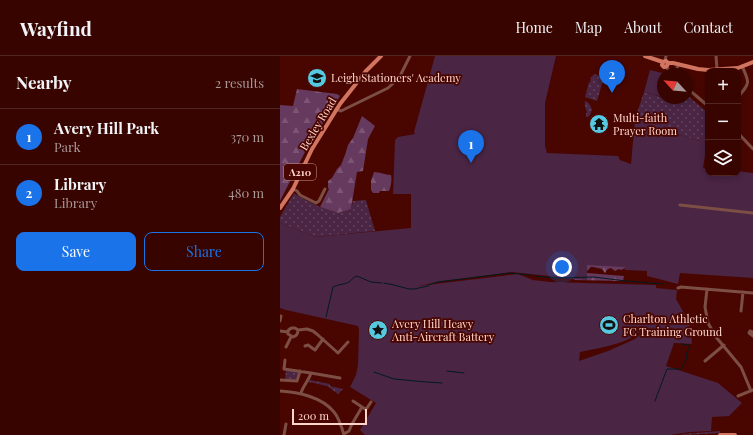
<!DOCTYPE html>
<meta charset="utf-8">
<style>
:root{--surface:#370400;--page:#42120f;--text:#f1f3f6;--muted:#aa9899;--line:#512522;--accent:#1a73e8}
body{margin:0;font-family:"Playfair Display",serif;background:var(--page);color:var(--text)}
.controls{position:absolute;right:12px;top:12px;display:grid;overflow:hidden;border-radius:8px;box-shadow:0 2px 6px #0003}
.controls button{width:36px;height:36px;display:grid;place-items:center;padding:0;border:0;border-bottom:1px solid var(--line);background:var(--surface);color:var(--text);font:20px sans-serif}
.compass{position:absolute;left:377px;top:12px;width:36px;height:36px;border-radius:50%;background:var(--surface);box-shadow:0 2px 6px #0003;rotate:296deg}
.scale{position:absolute;left:12px;bottom:10px;width:75px;box-sizing:border-box;padding-left:4px;border:2px solid #ffd5cb;border-top:0;font-size:11px;line-height:14px;white-space:nowrap;color:#ffd5cb;-webkit-text-stroke:3px #490600;paint-order:stroke}
.you{position:absolute;left:282px;top:211px;width:14px;height:14px;margin:-10px;border:3px solid #fff;border-radius:50%;background:#1a73e8;box-shadow:0 0 0 6px #1a73e833}
.badge{display:grid;place-items:center;width:26px;height:26px;border-radius:50%;background:var(--accent);color:#fff;font-size:13px;font-weight:700}
.pin{position:absolute;translate:-50% -33px;filter:drop-shadow(0 1px 2px #0008)}
.pin::after{content:'';position:absolute;top:21px;width:14px;height:12px;background:inherit;clip-path:polygon(0 0,100% 0,50% 100%)}
.list{margin:0;padding:0;list-style:none}
h2{display:flex;justify-content:space-between;align-items:center;height:52px;margin:0;padding:0 16px;font-size:17px}
h2 small{font-size:13px;font-weight:400;color:var(--muted)}
.list li{display:grid;grid-template-columns:26px 1fr auto;gap:12px;align-items:center;box-sizing:border-box;height:56px;padding:0 16px;border-top:1px solid var(--line)}
.list b{display:block;font-size:15px;white-space:nowrap}
.list p{margin:0;font-size:13px;white-space:nowrap;color:var(--muted)}
.list em{font-size:13px;font-style:normal;color:var(--muted)}
.actions{display:flex;gap:8px;padding:12px 16px}
.actions a{flex:1;padding:9px 0;border:1px solid var(--accent);border-radius:8px;text-align:center;font-size:14px;color:var(--accent)}
.actions .main{background:var(--accent);color:#fff}
.icon{flex:none;width:22px;height:22px;fill:none;stroke:currentColor;stroke-width:2;stroke-linecap:round;stroke-linejoin:round}
.map{position:relative;flex:none;width:473px;height:379px;overflow:hidden}
header{display:flex;align-items:center;gap:24px;box-sizing:border-box;height:56px;padding:0 20px;background:var(--surface);border-bottom:1px solid var(--line)}
header strong{font-size:19px}
nav{display:flex;gap:22px;margin-inline-start:auto;font-size:14px}
main{display:flex}
aside{flex:1;background:var(--surface)}
.map>svg:first-child{display:block}
</style>
<header>
<strong>Wayfind</strong>
<nav><a>Home</a><a>Map</a><a>About</a><a>Contact</a></nav>
</header>
<main>
<aside>
<h2>Nearby<small>2 results</small></h2>
<ul class="list">
<li><span class="badge">1</span><div><b>Avery Hill Park</b><p>Park</p></div><em>370 m</em></li>
<li><span class="badge">2</span><div><b>Library</b><p>Library</p></div><em>480 m</em></li>
</ul>
<div class="actions"><a class="main">Save</a><a>Share</a></div>
</aside>
<div class="map">
<svg width="473" height="379" viewBox="0 0 473 379">
<defs>
<pattern id="grass-dots" width="8" height="8" patternUnits="userSpaceOnUse"><rect width="8" height="8" fill="#4a2544"/><path d="M2 2h.1M6 6h.1" fill="none" stroke="#65445e" stroke-width="1.8" stroke-linecap="round"/></pattern>
<pattern id="forest-firs" width="22" height="20" patternUnits="userSpaceOnUse"><rect width="22" height="20" fill="#66395e"/><path d="M5 1l3.5 6h-7zM16 11l3.5 6h-7z" fill="#7d5574"/></pattern>
</defs>
<rect width="100%" height="100%" fill="#490600"/>
<path fill="url(#grass-dots)" d="M315,18L324,21L317,45L305,41L309,26L311,27L310,26L311,21Z
M364,36L388,43V42H407V39L428,57V82L427,87L399,79V74L355,63Z
M305,45C309,46 311,50 312,54L310,59L308,61H306V58L307,56C306,53 304,49 305,45Z
M14,137L18,140L40,151L58,157L71,153L73,145L86,144L95,175L35,181L0,167V161Z
M6,314L18,316L16,323L15,324L5,323Z
M30,324L50,328V330L63,333L58,338L47,330L29,326Z
M440,375V377L403,379L402,378Z"/>
<path fill="url(#forest-firs)" d="M17,33L57,38L60,40L25,96L0,145V49L13,50Z
M82,60L95,70L88,83L83,115L77,116L71,153L58,157L40,151L49,133L48,132V125L52,122L57,113L61,109L65,99L68,89L73,82Z
M94,116C100,116 105,119 111,119C112,124 111,130 109,135H100L99,137H93L91,134V125Z
M304,208L345,210V212L341,214L339,213L335,215L331,212L328,213L326,215V216L325,217L322,213L313,211H311L306,216Z
M307,217L344,220L343,225L295,224L292,222Z"/>
<path fill="#4a2544" fill-rule="evenodd" d="M155,0H276L265,47V90L267,97L338,100L340,104L351,108L355,63L399,74V79L427,87L423,112L428,113V117H458V115L473,117V222L400,217L398,228L367,220V215L345,214V211L307,209V224L231,216L158,226L138,230L238,218L253,224L270,226L376,229V232L397,234L396,243L408,264L411,273L412,288L394,287L386,310L438,327L462,347L449,360L432,361L431,375L410,376L390,379H85L80,374L96,347L70,331L76,319L78,309L79,273L78,270L6,254L0,252V167L35,181L131,172V138H113L115,84L118,81L135,78L134,76ZM362,276L355,283L328,295L299,305L300,296C314,293 348,288 357,277Z
M370,14L382,17L380,23L383,24V41L364,36Z"/>
<g fill="none" stroke-linecap="round" stroke-linejoin="round">
<path stroke="#011a1f" stroke-width="1" d="M254,220L274,222L314,221L346,225L383,228
M104,227L114,229L129,233H134L148,230L151,228L157,226L230,217L251,219
M386,228V227
M46,261L53,231C58,228 64,229 69,226C72,224 73,221 77,220L91,226L102,227
M167,315L184,317
M94,316L114,323L146,326
M147,326L162,327
M375,345L387,313H401L407,302L406,299L410,289L401,288"/>
<path stroke="#7c4e44" stroke-width="3" d="M436,0L437,13
M385,5L386,0
M386,11L392,18
M395,18L396,14L399,8
M407,32L428,50
M458,41C470,27 470,27 462,10
M56,53L61,55L63,54
M65,53L108,32L119,22L130,0
M458,77L473,93
M13,133L17,135L20,139L36,147L39,145L45,133
M400,149L473,157
M398,232L401,231L473,237
M427,233L425,251L428,267L436,281L461,311L471,335
M461,255L463,236
M0,260H1L0,265
M18,274C18,278 17,280 13,281L8,278C7,275 9,273 12,272H15L18,274L27,273L33,275L38,279L58,297L68,286
M0,275L8,276
M473,276L470,275L469,277L473,280
M25,290L28,289L35,294L43,283
M6,291L11,281
M5,304L4,313L31,317C29,324 23,330 21,337
M425,305L444,289
M31,317L60,322
M0,324L17,325L20,315
M0,335C18,336 42,341 54,356C59,362 62,372 64,379
M458,340L473,334
M82,351L85,353L87,352L91,346
M64,378L69,375L72,368L82,351L73,345
M4,379L6,368"/>
<path stroke="#d27560" stroke-width="4" d="M365,0L383,6L386,5L388,7H393L418,13L428,14L458,12L473,6
M383,6L382,9L384,11L387,10L388,7
M0,152L13,133L32,93L60,48L86,15L101,0
M440,379H455"/>
</g>
<defs>
<symbol id="school-disc" viewBox="-11 -11 22 22"><circle r="9.5" fill="#56c9e1" stroke="#490600"/><path d="M0-5L7-2L0 1L-7-2ZM-4 1L0 2.5L4 1V4Q0 6-4 4Z" fill="#111"/></symbol>
<symbol id="temple-disc" viewBox="-11 -11 22 22"><circle r="9.5" fill="#56c9e1" stroke="#490600"/><path d="M0-6L5-2H3V0L6.5 2.5H4V6H1.5V3h-3V6H-4V2.5H-6.5L-3 0V-2H-5Z" fill="#111"/></symbol>
<symbol id="stadium-disc" viewBox="-11 -11 22 22"><circle r="9.5" fill="#56c9e1" stroke="#490600"/><path d="M0-5a6.5 5 0 1 0 0 10a6.5 5 0 1 0 0-10ZM-3.5-1.8h7v3.6h-7Z" fill="#111"/></symbol>
<symbol id="sight-disc" viewBox="-11 -11 22 22"><circle r="9.5" fill="#56c9e1" stroke="#490600"/><path d="M0-6L1.8-2.2L6-1.7L2.9 1.2L3.7 5.4L0 3.3L-3.7 5.4L-2.9 1.2L-6-1.7L-1.8-2.2Z" fill="#111"/></symbol>
</defs>
<g fill-rule="evenodd">
<use href="#school-disc" x="26" y="11" width="22" height="22"/>
<use href="#temple-disc" x="308" y="57" width="22" height="22"/>
<use href="#stadium-disc" x="318" y="258" width="22" height="22"/>
<use href="#sight-disc" x="87" y="263" width="22" height="22"/>
</g>
<g text-anchor="middle" stroke-width="3.5" stroke-linejoin="round" paint-order="stroke">
<rect fill="#490600" stroke="#c8978e" stroke-width="1" x="4" y="108" width="32" height="16" rx="3"/>
<g font-size="10" font-weight="bold" fill="#ffd5cb">
<text x="20" y="120">A210</text>
</g>
<g font-size="11" fill="#ffd5cb" stroke="#490600" text-anchor="start">
<text x="51" y="26">Leigh Stationers' Academy</text>
<text x="333" y="66">Multi-faith<tspan x="333" dy="13">Prayer Room</tspan></text>
<text x="343" y="267">Charlton Athletic<tspan x="343" dy="13">FC Training Ground</tspan></text>
<text x="112" y="272">Avery Hill Heavy<tspan x="112" dy="13">Anti-Aircraft Battery</tspan></text>
</g>
<g font-size="11" fill="#ffd5cb" stroke="#490600">
<text transform="translate(38 68) rotate(-59)" y="4">Bexley Road</text>
</g>
</g>
</svg>
<div class="controls">
<button>+</button>
<button>−</button>
<button><svg class="icon" aria-label="layers" viewBox="0 0 24 24"><path d="M12 4l9 5-9 5-9-5zM3 14l9 5 9-5"/></svg></button>
</div>
<svg class="compass" viewBox="-18 -18 36 36"><path d="M0-13l5 13h-10z" fill="#e53935"/><path d="M0 13l5-13h-10z" fill="#aa9899"/></svg>
<div class="scale">200 m</div>
<div class="you"></div>
<div class="pin badge" style="left:191px;top:107px">1</div>
<div class="pin badge" style="left:332px;top:37px">2</div>
</div>
</main>
